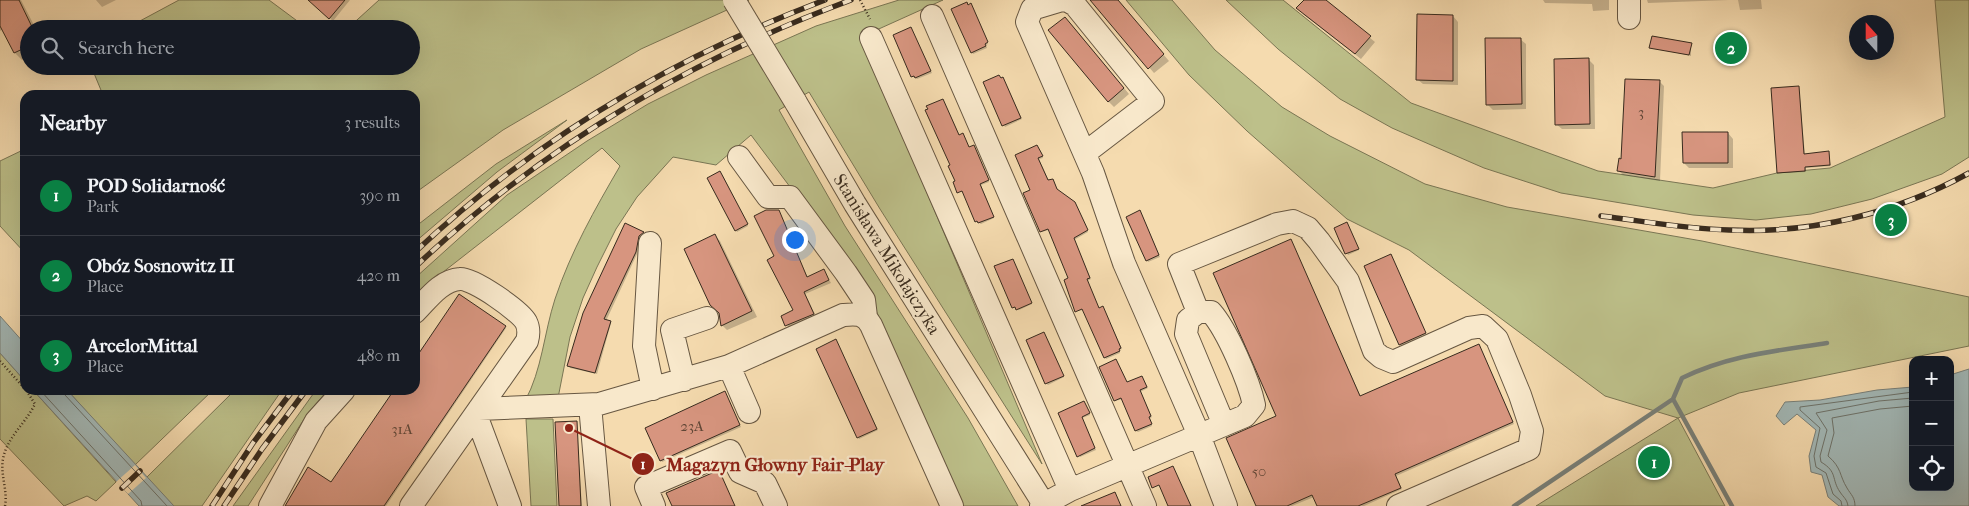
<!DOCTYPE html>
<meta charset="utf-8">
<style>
:root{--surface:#171b24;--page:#242831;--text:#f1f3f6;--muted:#9ea1a6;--line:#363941;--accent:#0b8043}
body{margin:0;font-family:"IM FELL French Canon",serif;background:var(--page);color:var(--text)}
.controls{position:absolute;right:15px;bottom:15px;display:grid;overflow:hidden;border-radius:10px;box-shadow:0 5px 20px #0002}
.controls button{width:45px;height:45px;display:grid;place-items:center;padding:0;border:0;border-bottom:1px solid var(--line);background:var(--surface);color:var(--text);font:25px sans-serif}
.compass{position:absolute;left:1849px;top:15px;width:45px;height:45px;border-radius:50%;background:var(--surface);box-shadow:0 5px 20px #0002;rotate:339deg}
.you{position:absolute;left:794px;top:239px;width:18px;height:18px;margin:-12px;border:4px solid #fff;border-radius:50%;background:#1a73e8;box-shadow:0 0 0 8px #1a73e833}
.badge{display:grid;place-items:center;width:32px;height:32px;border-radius:50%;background:var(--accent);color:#fff;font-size:16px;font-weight:700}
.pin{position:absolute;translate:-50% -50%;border:2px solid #fff;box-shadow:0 1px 5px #0006}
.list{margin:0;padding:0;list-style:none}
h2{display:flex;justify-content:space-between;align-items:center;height:65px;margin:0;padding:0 20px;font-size:21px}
h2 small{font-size:16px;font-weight:400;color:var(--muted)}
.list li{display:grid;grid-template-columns:32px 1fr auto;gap:15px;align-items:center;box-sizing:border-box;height:80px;padding:0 20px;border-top:1px solid var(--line)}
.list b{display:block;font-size:19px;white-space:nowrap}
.list p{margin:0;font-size:16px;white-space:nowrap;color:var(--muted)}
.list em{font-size:16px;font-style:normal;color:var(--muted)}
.icon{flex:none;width:28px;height:28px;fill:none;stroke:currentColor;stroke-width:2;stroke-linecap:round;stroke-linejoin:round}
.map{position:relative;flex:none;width:1969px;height:506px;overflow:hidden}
.search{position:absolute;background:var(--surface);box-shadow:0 5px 20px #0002;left:20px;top:20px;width:400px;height:55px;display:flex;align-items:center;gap:12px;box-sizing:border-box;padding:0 18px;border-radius:28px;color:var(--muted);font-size:19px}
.panel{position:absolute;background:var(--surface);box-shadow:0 5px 20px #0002;left:20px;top:90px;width:400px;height:305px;border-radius:15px}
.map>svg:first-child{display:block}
</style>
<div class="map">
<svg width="1969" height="506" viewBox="0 0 1969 506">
<rect width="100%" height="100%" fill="#f5dbaf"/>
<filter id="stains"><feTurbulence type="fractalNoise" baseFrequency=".004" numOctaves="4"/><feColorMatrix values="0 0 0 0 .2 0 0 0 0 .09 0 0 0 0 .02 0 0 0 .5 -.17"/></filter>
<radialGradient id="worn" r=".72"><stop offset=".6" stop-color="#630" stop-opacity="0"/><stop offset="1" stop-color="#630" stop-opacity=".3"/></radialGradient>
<path fill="#bdc08a" stroke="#7a7654" d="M179,0H269L308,29H125Z
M379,0H749L641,49L503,130L415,193V95H103L91,66H411V29H347Z
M899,0H943L861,37L1042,464L880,209L809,92L779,110L845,226L968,418L1018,506H962L866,288L751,135L716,165L673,157L637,197L616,229L597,267L583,298L570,337L558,398L525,401C542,370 544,333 555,299C571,251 595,209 620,166L602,148L415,294V278L507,195L587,141L648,104L706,75L816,26Z
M1126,0H1172L1215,50L1282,107L1330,136L1425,184L1507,207L1702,241L1969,297V346L1739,393L1678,418L1725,506H1536L1678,418L1605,396L1409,250L1347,219L1247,131L1189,75Z
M1226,0H1283L1411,103L1598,171L1713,188L1777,173L1830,168L1945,117L1935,0H1969V157L1942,174L1872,199L1811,214L1756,220L1693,215L1561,193L1484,168L1392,128L1340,99L1278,49Z
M567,120L497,172L415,242V227L496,164Z
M25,149V253L0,226V161Z
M0,353L25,381V390H33L116,482L96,501L87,496L64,506L0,439Z
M67,390H213L135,465Z
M235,390H282L202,506H174L146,478Z
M316,390H328L308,413L248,506H233Z
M526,419H553L557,506H531Z"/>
<path fill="#a2b8b7" stroke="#78807a" d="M0,316L25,344V381L0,353Z
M1969,369V506H1839L1828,497L1822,475L1811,472L1809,456L1816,430L1797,414L1784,425L1776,416L1785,402L1820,400L1877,390L1913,387V487H1950V375Z
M33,390H67L174,506H139Z"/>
<path fill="#f5dbaf" d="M135,465L146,478L128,494L116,482Z"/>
<path fill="#0003" d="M0,0H21L36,29H29V56L22,60L15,53L3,29L0,31Z
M96,0H116L102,7Z
M319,0H350L333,21L315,5Z
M1091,0H1117L1169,61L1154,73Z
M1306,0H1324L1375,42L1361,59L1303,14Z
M1543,0H1609V10L1593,11L1592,4L1545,3Z
M1647,0H1729L1648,3Z
M1738,0H1761L1762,9L1740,10Z
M967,4L972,6L988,44L986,45L987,48L973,54L953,10Z
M1453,16L1458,22V85L1423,84L1417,79Z
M1071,24L1129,94L1114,107L1108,101Z
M911,28L932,73L917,79L912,76Z
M1520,39L1526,44V109L1493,110L1487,104Z
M1691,45V56L1651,47Z
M1588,59L1594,65L1595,129H1562L1556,124Z
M1000,78L1004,80L1022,119L1005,127L985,83Z
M1659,81L1664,86L1660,181L1623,175L1618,170Z
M1799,87L1805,155L1828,153L1831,166L1806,168V172L1780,173Z
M944,102L960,136H964L969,148H975L989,182L981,185L994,218L981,224L976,221L964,192H958L952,166Z
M1728,133L1733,139V168H1689L1684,163Z
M1038,148L1043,158L1039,159L1049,181H1054L1058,191L1076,205L1088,232L1074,240L1091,279L1087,281L1099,309H1104L1122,349L1119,350L1120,353L1106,359L1084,310L1076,311L1069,294L1071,293L1070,279L1049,230L1041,232L1025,193L1032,190Z
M722,174L748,226L737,232L736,230Z
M778,211L808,278L824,270L831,283L805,294L816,316L789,328L782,316L795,311Z
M1141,213L1160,257L1148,262L1128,217Z
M1347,224L1359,250L1348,255L1336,228Z
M625,225L644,234L640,238L637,254L606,321L611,323L597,374L570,368L569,366Z
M715,236L720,241L757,317L727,330L722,325Z
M1291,241L1361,397L1480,347L1514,424L1396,476L1402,489L1364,506H1318L1314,497L1292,506H1257L1278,417Z
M1391,256L1426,334L1401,346L1400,344Z
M1014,262L1032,304L1019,310L1013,307Z
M505,327L506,328L386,506H286L331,484L395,390H415V361Z
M1044,333L1064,377L1048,385L1046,383Z
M837,342L878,430L859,439L858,437Z
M1100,367L1127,384L1142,377L1143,379L1148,388L1140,392L1152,417L1149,419L1152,426L1138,432L1136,431L1123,399L1115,401Z
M726,394L741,427L662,462L646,428Z
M1085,404L1090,415L1082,418L1096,450L1080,457L1059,413Z
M576,422L582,506H560Z"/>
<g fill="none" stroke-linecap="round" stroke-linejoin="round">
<path stroke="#6d726a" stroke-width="1" d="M40,390L141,501L142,506
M63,390L65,395L167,506
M1842,506L1841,501L1833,494L1826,473L1816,467L1814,456L1820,428L1800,410V407L1913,392
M1848,506C1847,499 1844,498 1840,492C1831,479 1838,472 1821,462L1820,456L1827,430L1816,413L1879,401L1913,398
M1855,506C1855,497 1851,495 1847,488C1839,475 1842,468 1828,456L1834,433L1832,418L1880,409L1913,406"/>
<path stroke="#78807a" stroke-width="4.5" d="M1673,399L1732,506
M1514,506L1673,399L1682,378C1729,355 1776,351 1827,343"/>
</g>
<path fill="#d7957f" stroke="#382b1e" d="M0,0H19L33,29H29V46L14,53L0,26Z
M308,0H345L329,19Z
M1090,0H1118L1164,54L1148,69Z
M1304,0H1326L1371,36L1355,54L1296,8Z
M967,2L968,5L971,3L988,42L985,44L986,46L971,53L951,9Z
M1417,14L1453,15V81L1416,80Z
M1065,17L1124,88L1108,102L1048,30Z
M911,27L931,71L915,78L914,76L911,77L893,35Z
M1652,36L1692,43L1689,55L1649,48Z
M1485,38H1521L1522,104L1486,105Z
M1589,58L1590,124L1555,125L1554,59Z
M999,75L1001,78L1003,77L1021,118L1002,126L983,82Z
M1625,79L1660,80L1655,177L1617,171L1619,158L1621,159Z
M1799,86L1804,154L1829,151L1830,165L1805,167V171L1777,173L1771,88Z
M943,99L959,135L963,133L969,147L974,145L989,180L980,184L994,217L978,223L977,221L975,222L962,191L957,193L953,182L955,181L948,166L950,165L925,110L928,109L926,106Z
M1682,132H1728V163H1683Z
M1037,145L1043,156L1038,158L1048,180L1053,179L1057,189L1075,202L1088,230L1074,238L1090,278L1087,279L1099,308L1103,306L1121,348L1119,349L1120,351L1104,358L1082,309L1075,312L1064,280L1068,278L1048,229L1040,232L1023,193L1030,190L1015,155Z
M720,171L748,224L735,231L707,178Z
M766,210H779L807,277L824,269L829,280L804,292L814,314L785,326L781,316L793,310L767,260L774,256L754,216Z
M1140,210L1159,255L1146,261L1126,217Z
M1347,222L1359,249L1345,254L1334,228Z
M625,223L644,232L639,236L636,252L604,319L611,321L595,373L567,366L583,313Z
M715,234L752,311L721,326L719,313L710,305L684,249Z
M1291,239L1360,396L1479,344L1513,422L1395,474L1401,488L1358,506H1317L1312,495L1287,506H1256L1226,438L1276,416L1213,273Z
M1391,254L1426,333L1399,345L1364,266Z
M1013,259L1032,303L1016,310L1015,307L1012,308L994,266Z
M459,294L506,326L384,506H285L308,467L331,482L394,390H415V359Z
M1044,332L1064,376L1045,384L1026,340Z
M836,339L877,429L857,438L816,349Z
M1116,359L1127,382L1142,376L1147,387L1140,390L1151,416L1149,417L1152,424L1135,431L1121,398L1114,401L1099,367Z
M725,391L740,425L660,461L645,428Z
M1084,401L1090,413L1082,417L1095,448L1077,457L1058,413Z
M577,421L581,506H559L555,422Z
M1173,466L1191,506H1168L1159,485L1152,488L1148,477Z
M719,470L735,506H672L666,493Z
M1115,492L1121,506H1081Z"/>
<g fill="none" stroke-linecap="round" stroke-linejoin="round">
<defs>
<path id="minor" d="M1062,0L1032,9L1027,22L1093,173L1124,263L1199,435L1226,506
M1066,0L1075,5L1153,101L1085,153
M932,16L1145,506
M1629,18V0
M871,38L1070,490
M795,101L855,204L1045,506
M739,157L768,197H790L846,273L864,300L866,317
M650,243L644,346L653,389
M1198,312L1179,264L1277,224L1293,221L1308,228L1319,241L1348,281L1374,351L1381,357L1393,362L1469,328L1483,326L1497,339L1520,395L1532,431L1529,449L1398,506
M729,366L749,412
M684,380L672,330L707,318
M590,405L599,506
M479,409L599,404L729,366L843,315C856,314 864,313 871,325L952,506
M476,415L510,506
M270,506L316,421L344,390
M411,506L527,341C529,334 529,328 526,322C520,311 473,278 460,279C441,280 427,300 415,312
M654,506L646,487L730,451L740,472L765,483L776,506
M1041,506L1070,490L1245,416L1254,405C1249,381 1227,330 1211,312H1198L1188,320L1186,334L1224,425"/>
</defs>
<use href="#minor" stroke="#675742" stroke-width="24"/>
<path stroke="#382b1e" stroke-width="2.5" stroke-dasharray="1 2.5" stroke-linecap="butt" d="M860,0L870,19
M0,361L25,389
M5,506C8,491 0,474 3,459C7,437 26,423 35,404L26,390"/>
<use href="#minor" stroke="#f8e8cb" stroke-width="22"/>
<defs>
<path id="rail" d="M1601,216C1643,221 1686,229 1729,230C1813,234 1896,213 1969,173
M415,252C533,141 674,57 825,0
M415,267C541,148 689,60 851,0
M122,488L140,471
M212,506L253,443L293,390
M224,506L262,449L306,390"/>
</defs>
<use href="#rail" stroke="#382b1e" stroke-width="5.5"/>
<use href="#rail" stroke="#f8e8cb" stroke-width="4" stroke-dasharray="11" stroke-linecap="butt"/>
<defs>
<path id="minor-bridge" d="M734,0L795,101"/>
</defs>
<use href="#minor-bridge" stroke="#675742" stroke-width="24" stroke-linecap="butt"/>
<use href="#minor-bridge" stroke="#f8e8cb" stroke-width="22"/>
</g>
<g text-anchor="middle" stroke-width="4.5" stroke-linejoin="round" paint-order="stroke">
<g font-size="15" fill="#604636">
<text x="1641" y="117">3</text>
<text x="692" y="431">23A</text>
<text x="402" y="434">31A</text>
<text x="1259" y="476">50</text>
</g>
<g font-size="18" fill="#382b1e" stroke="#f8e8cb">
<text transform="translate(887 254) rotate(58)" y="6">Stanisława Mikołajczyka</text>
</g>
</g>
<path fill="none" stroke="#8f2418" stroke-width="2" d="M569 428L643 464"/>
<g fill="#8f2418" stroke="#f8e8cb" stroke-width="2">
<circle cx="569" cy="428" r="5"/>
<circle cx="643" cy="464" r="12"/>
</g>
<g font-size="15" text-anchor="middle" font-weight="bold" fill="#fff">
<text x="643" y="469">1</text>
</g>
<g font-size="19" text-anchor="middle" font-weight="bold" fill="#8f2418" stroke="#f8e8cb" stroke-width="4.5" stroke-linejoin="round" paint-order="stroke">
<text x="775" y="471">Magazyn Głowny Fair-Play</text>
</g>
<rect width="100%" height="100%" filter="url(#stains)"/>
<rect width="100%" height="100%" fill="url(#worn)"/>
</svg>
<div class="controls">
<button>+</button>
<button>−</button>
<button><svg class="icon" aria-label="locate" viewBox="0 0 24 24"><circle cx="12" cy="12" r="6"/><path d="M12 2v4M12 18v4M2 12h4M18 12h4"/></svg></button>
</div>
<svg class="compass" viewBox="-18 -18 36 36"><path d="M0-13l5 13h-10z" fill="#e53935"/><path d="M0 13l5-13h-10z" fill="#9ea1a6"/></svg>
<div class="you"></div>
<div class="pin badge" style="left:1654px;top:462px">1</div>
<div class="pin badge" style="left:1731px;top:48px">2</div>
<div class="pin badge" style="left:1891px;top:220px">3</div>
<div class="search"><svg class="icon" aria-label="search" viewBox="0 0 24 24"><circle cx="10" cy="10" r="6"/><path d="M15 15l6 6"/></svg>Search here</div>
<section class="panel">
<h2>Nearby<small>3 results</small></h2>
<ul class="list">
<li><span class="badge">1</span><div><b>POD Solidarność</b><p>Park</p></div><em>390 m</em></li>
<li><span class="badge">2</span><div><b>Obóz Sosnowitz II</b><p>Place</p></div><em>420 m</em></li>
<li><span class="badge">3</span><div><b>ArcelorMittal</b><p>Place</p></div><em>480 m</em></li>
</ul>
</section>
</div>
